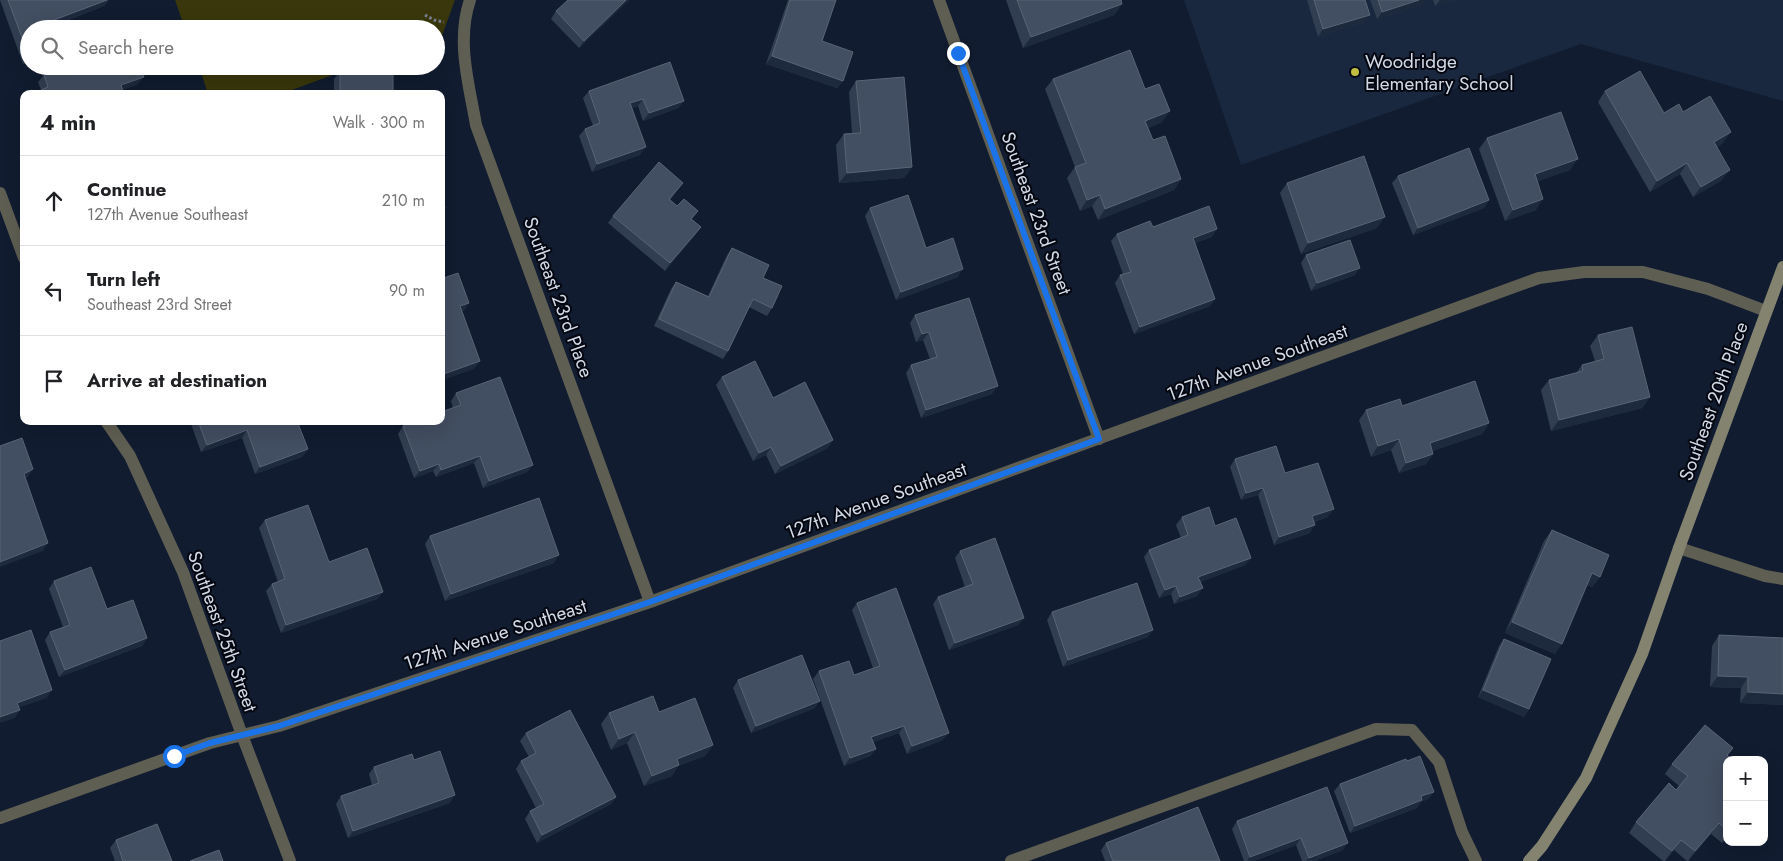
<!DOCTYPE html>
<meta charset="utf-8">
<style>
:root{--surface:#fff;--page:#f2f2f2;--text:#202124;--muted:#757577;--line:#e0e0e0}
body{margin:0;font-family:Jost,sans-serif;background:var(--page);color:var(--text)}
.controls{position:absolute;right:15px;bottom:15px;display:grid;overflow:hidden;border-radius:10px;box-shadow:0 5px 20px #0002}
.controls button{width:45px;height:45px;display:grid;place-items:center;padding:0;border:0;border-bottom:1px solid var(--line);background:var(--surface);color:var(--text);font:25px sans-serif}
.stop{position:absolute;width:15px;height:15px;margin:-11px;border:4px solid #1a73e8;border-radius:50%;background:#fff}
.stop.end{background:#1a73e8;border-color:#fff;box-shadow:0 1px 5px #0008}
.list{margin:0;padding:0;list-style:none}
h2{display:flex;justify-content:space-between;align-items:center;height:65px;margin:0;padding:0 20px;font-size:21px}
h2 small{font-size:16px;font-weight:400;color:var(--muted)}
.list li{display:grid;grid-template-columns:32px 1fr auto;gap:15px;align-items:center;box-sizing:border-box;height:90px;padding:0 20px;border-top:1px solid var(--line)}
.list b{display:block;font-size:19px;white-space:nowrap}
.list p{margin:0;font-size:16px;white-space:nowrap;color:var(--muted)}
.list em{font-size:16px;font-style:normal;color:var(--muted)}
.icon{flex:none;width:28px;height:28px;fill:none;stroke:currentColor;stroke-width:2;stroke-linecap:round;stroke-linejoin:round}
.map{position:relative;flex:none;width:1783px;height:861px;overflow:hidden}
.search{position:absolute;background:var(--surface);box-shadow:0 5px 20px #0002;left:20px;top:20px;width:425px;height:55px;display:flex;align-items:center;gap:12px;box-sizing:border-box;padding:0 18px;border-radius:28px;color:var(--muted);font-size:19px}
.panel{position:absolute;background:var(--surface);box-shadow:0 5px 20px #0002;left:20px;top:90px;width:425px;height:335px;border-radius:10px}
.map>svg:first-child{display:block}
</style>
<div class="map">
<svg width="1783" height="861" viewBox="0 0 1783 861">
<rect width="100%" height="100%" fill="#111c30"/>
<path fill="#19273f" d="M1184,0H1783V101L1581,44L1241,165Z"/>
<path fill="#39370b" d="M175,0H455L440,41L436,42V29H185Z
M199,66H357L281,94H208Z"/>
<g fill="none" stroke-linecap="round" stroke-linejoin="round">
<path stroke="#798293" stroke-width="3" stroke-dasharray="2.5 2.5" stroke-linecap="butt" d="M425,15L434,20L444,22"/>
<path stroke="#5e5e52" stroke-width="12" d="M1011,861L1376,729L1412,730L1439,762L1462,832L1476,861"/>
<path stroke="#5e5e52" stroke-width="12" d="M470,0C456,41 469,84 476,125L650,602
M939,0L1099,439
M0,193L24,258
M106,421L130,456L183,572L242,735L290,861
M1679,548L1765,576L1783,579
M0,818L210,743L279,726L650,602L1539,278L1584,272H1643L1708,289L1766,311"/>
<path stroke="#838370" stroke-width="12" d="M1529,861L1542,846L1586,778L1642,654L1679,548L1783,267"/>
</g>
<path fill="#313e51" d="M0,0H109L104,6L55,25L29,29V62L23,64Z
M629,0L579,48L551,19L556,11Z
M788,0H836L822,41L843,81L837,88L766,64Z
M1006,0H1121L1122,4L1114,15L1023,48Z
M1307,0H1365L1364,22L1318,37Z
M1370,0H1426L1422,5L1377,19Z
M1433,0H1455L1435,6Z
M94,70L138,84L122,90L124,94H39L41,90L38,82L44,75Z
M340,71L393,94H334V79Z
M1053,79L1145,89L1162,122L1148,128L1153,140L1181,179L1174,190L1098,220L1092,206L1080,211L1067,178L1075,167L1045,89Z
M856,81L912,167L904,178L839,183L836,145L844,134L852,133L849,92Z
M589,91L684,101L678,108L643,121L638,106L632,108L640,155L592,172L579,136L585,129L593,126L583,98Z
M1605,91L1664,113L1683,112L1723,143L1717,147L1722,180L1693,197L1680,174L1650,192L1598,102Z
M1487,138L1570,170L1537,181L1536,210L1505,221L1479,149Z
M1398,176L1489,200L1484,208L1413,235L1392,183Z
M683,183L670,200L701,227L695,235L665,271L608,223L613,216Z
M1287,183L1377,228L1301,254L1280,193Z
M870,208L926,248L958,277L896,300L865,216Z
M1153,227L1212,237L1195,243L1215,299L1210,306L1134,334L1115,283L1120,275L1123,274L1111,241L1117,234Z
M732,248L763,278L772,308L767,316L749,307L728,351L723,359L654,326L671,289L676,282L708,296L727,255Z
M1306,255L1355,275L1311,291L1301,263Z
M915,315L992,394L921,418L906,373L911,365L930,359L923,340L916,342L910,323Z
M1598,335L1650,397L1642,408L1551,431L1541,390L1549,380L1576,373L1582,365L1595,361L1590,346Z
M722,377L773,398L828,448L775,474L766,455L753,461L716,385Z
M456,393L533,465L527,472L483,488L474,463L436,477L433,471L414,478L398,434L403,426L453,408L451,401Z
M1402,406L1489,423L1482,434L1432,451L1433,454L1426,464L1399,473L1391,450L1371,457L1359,420L1366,410Z
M190,421H297L308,449L302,457L255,474L242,438L201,452Z
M1235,459L1285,473L1328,517L1314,522L1310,533L1274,545L1258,495L1241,500L1230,467Z
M1182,517L1215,526L1251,558L1245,565L1200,582L1197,596L1174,604L1171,594L1159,598L1144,557L1149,550L1181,538L1176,525Z
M265,520L329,562L383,592L377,599L281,633L266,591L272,584L278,582L259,528Z
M1552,530L1600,577L1592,587L1587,585L1555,654L1505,633L1544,541Z
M430,536L554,563L445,601L425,544Z
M960,551L1024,618L1018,625L949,650L933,604L938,597L965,587L955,558Z
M54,581L107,609L147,638L142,646L59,677L45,640L50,632L63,627L49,589Z
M857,603L943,740L907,754L899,733L873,742L876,749L870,756L844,766L813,679L819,671L854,675L873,668L852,610Z
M1052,612L1148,637L1063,667L1047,620Z
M1719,635L1783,638V705L1740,703L1741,688L1710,687L1712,646Z
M1504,639L1529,709L1524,717L1478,697L1499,646Z
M738,680L815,708L751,733L733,688Z
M659,712L713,745L705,756L678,766L672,776L644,786L627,743L611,750L601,724L609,713Z
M526,733L616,797L611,804L537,843L525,819L530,811L536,808L516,769L521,761L529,757L520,741Z
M1733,748L1728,755L1727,760V837L1722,843L1711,834L1688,861H1687L1674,850L1665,861H1663L1629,833L1636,822L1676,790L1679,786L1665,774L1672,764Z
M414,760L450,803L348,838L336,804L341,796L372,785L369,774L374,767Z
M1407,761L1434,792L1428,799L1421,802L1417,808L1350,833L1334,791L1340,784Z
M1327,787L1343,850L1314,861H1302L1296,845L1254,861H1244L1232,829L1237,821Z
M116,840L172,861H115L110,848Z
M1106,843L1220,861H1105L1101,850Z"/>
<path fill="#1d293d" d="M107,0H109L104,6L48,27L54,20Z
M626,0H629L579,48L584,41Z
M1419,0H1426L1422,5L1377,19L1382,12Z
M1440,0H1455L1435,6Z
M1122,4L1114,15L1023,48L1031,37Z
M1370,15L1364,22L1318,37L1323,29Z
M29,56V62L23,64Z
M772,56L843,81L837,88L766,64Z
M144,77L138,84L115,93L121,85Z
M643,99L638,106L625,111L630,103Z
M684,101L678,108L643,121L649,113Z
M1170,111L1162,122L1138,132L1145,121Z
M1731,132L1723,143L1706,153L1714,142Z
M646,147L640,155L592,172L597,164Z
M1578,159L1570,170L1527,185L1535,174Z
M1687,163L1680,174L1650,192L1657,181Z
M912,167L904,178L839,183L847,173Z
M1730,170L1722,180L1693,197L1701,187Z
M1181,179L1174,190L1098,220L1105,209Z
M1100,195L1092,206L1080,211L1087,200Z
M1543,199L1536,210L1505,221L1513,210Z
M1489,200L1484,208L1413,235L1418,228Z
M1385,217L1377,228L1301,254L1308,243Z
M701,227L695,235L665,271L670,263Z
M1217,229L1212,237L1188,246L1193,238Z
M1360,268L1355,275L1311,291L1317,283Z
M963,269L958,277L896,300L901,292Z
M1215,299L1210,306L1134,334L1140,327Z
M469,303L464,311L455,314L460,306Z
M929,332L923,340L916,342L922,334Z
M480,361L474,369L441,381V375Z
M998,386L992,394L921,418L926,410Z
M1650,397L1642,408L1551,431L1559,420Z
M1489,423L1482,434L1422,454L1430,443Z
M247,430L242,438L201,452L207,445Z
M1399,439L1391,450L1371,457L1378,446Z
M833,440L828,448L775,474L781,466Z
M771,447L766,455L753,461L759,453Z
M308,449L302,457L255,474L260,467Z
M1433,454L1426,464L1399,473L1406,463Z
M480,456L474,463L436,477L441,470Z
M439,464L433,471L414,478L420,471Z
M533,465L527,472L483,488L489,481Z
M33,469L28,477L18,481L24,474Z
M1263,488L1258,495L1241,500L1246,493Z
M1334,509L1328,517L1307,524L1312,516Z
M1315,525L1310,533L1274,545L1279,537Z
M48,543L43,551L0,567V562Z
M559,555L554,563L445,601L451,594Z
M1251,558L1245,565L1193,585L1198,577Z
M1592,573L1600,577L1592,587L1585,584Z
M1176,586L1171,594L1159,598L1165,590Z
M1203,588L1197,596L1174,604L1180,597Z
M383,592L377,599L281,633L286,625Z
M1024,618L1018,625L949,650L955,643Z
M1512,622L1562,644L1555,654L1505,633Z
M1153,630L1148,637L1063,667L1068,660Z
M147,638L142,646L59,677L65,670Z
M1718,676L1748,677L1741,688L1710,687Z
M52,690L47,698L12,710L17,703Z
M1483,690L1529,709L1524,717L1478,697Z
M1748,692L1783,694V705L1740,703Z
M820,701L815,708L751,733L756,726Z
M20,710L15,718L0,723V717Z
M904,726L899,733L866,745L871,737Z
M635,732L627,743L611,750L619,739Z
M949,733L943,740L907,754L912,746Z
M713,745L705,756L678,766L672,776L644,786L652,776L677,759Z
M876,749L870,756L844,766L850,758Z
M1434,792L1428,799L1421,802L1417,808L1350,833L1355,826L1421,796Z
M455,795L450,803L348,838L353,831Z
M616,797L611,804L537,843L542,835Z
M1719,823L1711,834L1688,861L1695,851Z
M1301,838L1296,845L1254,861H1247L1250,857Z
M1681,840L1674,850L1665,861L1672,851Z
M1348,843L1343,850L1314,861H1306L1309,858Z"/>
<path fill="#424e61" stroke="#596476" d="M8,0H107L54,20L57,29H29V56Z
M568,0H626L584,41L556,11Z
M790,0H836L822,41L853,52L843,81L772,56Z
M1017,0H1121L1122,4L1031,37Z
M1314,0H1365L1370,15L1323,29Z
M1378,0H1419L1382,12Z
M1130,50L1145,89L1159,84L1170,111L1145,121L1153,140L1165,136L1181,179L1105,209L1100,195L1087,200L1075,167L1086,163L1053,79Z
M670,62L684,101L649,113L643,99L630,103L646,147L597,164L585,129L600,123L589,91Z
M66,66H92L94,70L104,66H140L144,77L121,85L124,94H43L41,90L48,87L44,75Z
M340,71H393V94H340Z
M1640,71L1664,113L1679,104L1683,112L1710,96L1731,132L1714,142L1730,170L1701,187L1687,163L1657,181L1605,91Z
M904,77L912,167L847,173L844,134L861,133L856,81Z
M1561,112L1578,159L1535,174L1543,199L1513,210L1487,138Z
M1469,148L1489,200L1418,228L1398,176Z
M1364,156L1385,217L1308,243L1287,183Z
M659,162L683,183L669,199L677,206L684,199L698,211L691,219L701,227L670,263L613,216Z
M908,195L926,248L953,238L963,269L901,292L870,208Z
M441,197L445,208L441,209Z
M1209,206L1217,229L1193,238L1215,299L1140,327L1120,275L1131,272L1117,234L1150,221L1153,227Z
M1350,240L1360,268L1317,283L1306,255Z
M732,248L769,265L763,278L782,286L772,308L753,299L728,351L659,319L676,282L709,297Z
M458,273L469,303L460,306L480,361L441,375V279Z
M969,298L998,386L926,410L911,365L937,357L929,332L922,334L915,315Z
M1632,327L1650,397L1559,420L1549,380L1583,371L1582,365L1604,359L1598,335Z
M755,361L773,398L805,382L833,440L781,466L771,447L759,453L722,377Z
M500,377L533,465L489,481L480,456L441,470L439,464L420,471L403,426L416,421H441V412L461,405L456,393Z
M1475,381L1489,423L1430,443L1433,454L1406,463L1399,439L1378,446L1366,410L1400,399L1402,406Z
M198,421H297L308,449L260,467L247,430L207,445Z
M22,438L33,469L24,474L48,543L0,562V446Z
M1276,446L1285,473L1318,463L1334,509L1312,516L1315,525L1279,537L1263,488L1246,493L1235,459Z
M539,498L559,555L451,594L430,536Z
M308,505L329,562L367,548L383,592L286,625L272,584L285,579L265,520Z
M1209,507L1215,526L1236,518L1251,558L1198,577L1203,588L1180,597L1176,586L1165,590L1149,550L1188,535L1182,517Z
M1552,530L1609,555L1600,577L1592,573L1562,644L1512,622Z
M995,538L1024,618L955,643L938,597L973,584L960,551Z
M91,567L107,609L133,600L147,638L65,670L50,632L70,625L54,581Z
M1137,583L1153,630L1068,660L1052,612Z
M896,588L949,733L912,746L904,726L871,737L876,749L850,758L819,671L849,661L854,675L880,666L857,603Z
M31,630L52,690L17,703L20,710L0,717V641Z
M1719,635L1783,638V694L1748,692V677L1718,676Z
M1504,639L1551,659L1529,709L1483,690Z
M802,655L820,701L756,726L738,680Z
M653,696L659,712L695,698L713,745L677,759L679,765L652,776L635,732L619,739L609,713Z
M570,710L616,797L542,835L530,811L544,804L521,761L536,753L526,733Z
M1705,725L1733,748L1727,755L1733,760H1727V830L1719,823L1695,851L1681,840L1672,851L1636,822L1669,783L1676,790L1688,776L1672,764Z
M440,751L455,795L353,831L341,796L379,783L374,767L412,754L414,760Z
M1420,756L1434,792L1421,796L1422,800L1355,826L1340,784L1406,759L1407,761Z
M1327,787L1348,843L1309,858L1301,838L1250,857L1237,821Z
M1198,807L1220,861H1113L1106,843Z
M157,824L172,861H123L116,840Z
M219,850L223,861H190Z"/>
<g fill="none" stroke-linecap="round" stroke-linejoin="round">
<path stroke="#1a73e8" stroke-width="6" d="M174,756L210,743L279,726L650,602L1099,439L958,53"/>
</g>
<circle fill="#c1bd3f" stroke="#04070f" stroke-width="2" cx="1355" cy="72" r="5"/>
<g text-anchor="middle" stroke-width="4" stroke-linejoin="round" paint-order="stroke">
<g font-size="19" fill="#d1d9e7" stroke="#04070f" text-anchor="start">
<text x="1365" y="68">Woodridge<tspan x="1365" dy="22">Elementary School</tspan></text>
</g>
<g font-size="19" fill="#d1d9e7" stroke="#04070f">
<text transform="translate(1037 213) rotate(70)" y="7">Southeast 23rd Street</text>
<text transform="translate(559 297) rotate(70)" y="7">Southeast 23rd Place</text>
<text transform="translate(1257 362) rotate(-20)" y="7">127th Avenue Southeast</text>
<text transform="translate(1713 401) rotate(-70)" y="7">Southeast 20th Place</text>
<text transform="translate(876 500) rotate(-20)" y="7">127th Avenue Southeast</text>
<text transform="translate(223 631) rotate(70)" y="7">Southeast 25th Street</text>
<text transform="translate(495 634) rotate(-18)" y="7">127th Avenue Southeast</text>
</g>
</g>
</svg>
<div class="controls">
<button>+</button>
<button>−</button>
</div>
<div class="stop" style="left:174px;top:756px"></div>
<div class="stop end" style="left:958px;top:53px"></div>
<div class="search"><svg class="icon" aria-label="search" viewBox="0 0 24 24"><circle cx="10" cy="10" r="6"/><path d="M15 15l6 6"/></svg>Search here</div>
<section class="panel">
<h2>4 min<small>Walk · 300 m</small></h2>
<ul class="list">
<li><svg class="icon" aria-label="ahead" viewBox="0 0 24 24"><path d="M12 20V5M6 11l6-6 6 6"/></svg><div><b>Continue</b><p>127th Avenue Southeast</p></div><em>210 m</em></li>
<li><svg class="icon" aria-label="left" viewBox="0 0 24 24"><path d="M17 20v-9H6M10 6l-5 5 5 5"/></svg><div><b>Turn left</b><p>Southeast 23rd Street</p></div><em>90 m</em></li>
<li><svg class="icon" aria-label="arrive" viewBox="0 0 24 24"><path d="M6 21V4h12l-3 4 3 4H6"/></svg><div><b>Arrive at destination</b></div></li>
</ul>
</section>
</div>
